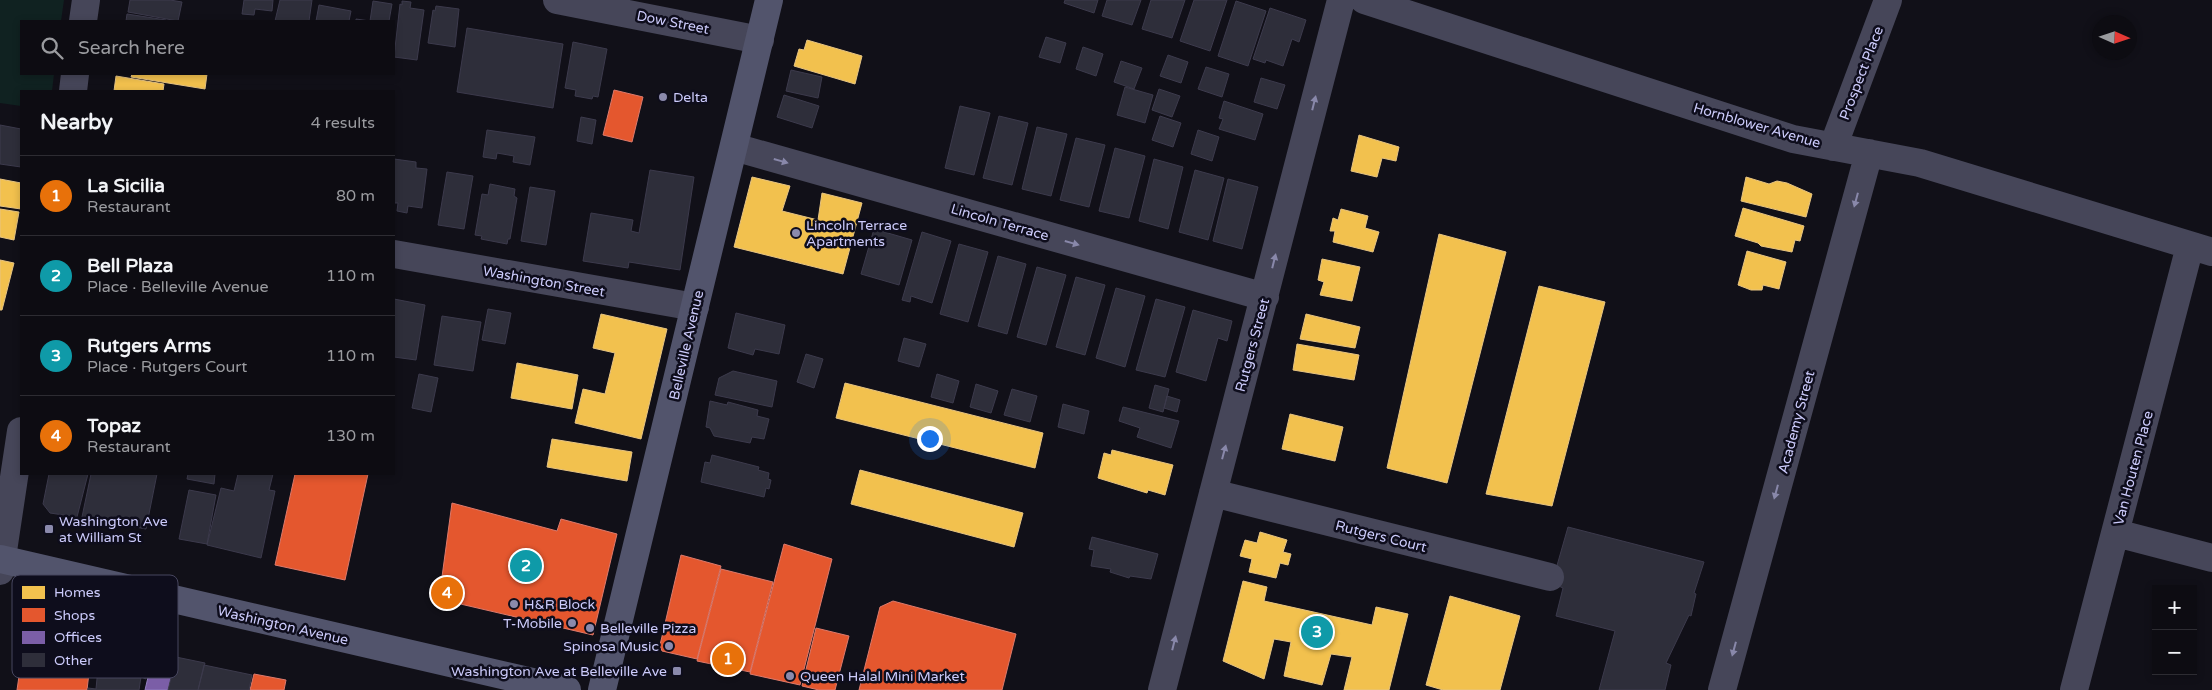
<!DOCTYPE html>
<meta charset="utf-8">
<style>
:root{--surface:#0d0c12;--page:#16151b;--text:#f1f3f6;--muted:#9a9b9f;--line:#2d2c32;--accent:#8b8aac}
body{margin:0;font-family:"Varela Round",sans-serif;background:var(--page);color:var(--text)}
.controls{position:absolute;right:15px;bottom:15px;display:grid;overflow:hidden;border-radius:0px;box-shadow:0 2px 8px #0003}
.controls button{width:45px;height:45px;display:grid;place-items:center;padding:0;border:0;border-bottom:1px solid var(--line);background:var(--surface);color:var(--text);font:25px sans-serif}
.compass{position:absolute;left:2092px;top:15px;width:45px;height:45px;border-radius:50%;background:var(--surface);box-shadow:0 2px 8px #0003;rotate:93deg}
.you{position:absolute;left:929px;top:438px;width:18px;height:18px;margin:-12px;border:4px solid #fff;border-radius:50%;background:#1a73e8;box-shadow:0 0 0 8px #1a73e833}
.badge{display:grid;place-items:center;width:32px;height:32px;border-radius:50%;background:var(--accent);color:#fff;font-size:16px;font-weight:700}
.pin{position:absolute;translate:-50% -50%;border:2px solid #fff;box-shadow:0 1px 5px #0006}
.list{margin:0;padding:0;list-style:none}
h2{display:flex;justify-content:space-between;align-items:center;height:65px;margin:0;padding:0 20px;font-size:21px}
h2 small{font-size:16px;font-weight:400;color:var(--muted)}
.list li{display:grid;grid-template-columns:32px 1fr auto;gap:15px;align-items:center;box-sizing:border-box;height:80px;padding:0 20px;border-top:1px solid var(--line)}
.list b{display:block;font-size:19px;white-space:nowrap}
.list p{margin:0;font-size:16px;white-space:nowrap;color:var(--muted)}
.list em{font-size:16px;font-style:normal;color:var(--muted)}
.icon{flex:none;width:28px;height:28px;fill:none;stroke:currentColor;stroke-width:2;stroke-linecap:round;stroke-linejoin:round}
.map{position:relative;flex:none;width:2212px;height:690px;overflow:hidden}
.search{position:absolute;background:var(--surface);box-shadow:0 2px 8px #0003;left:20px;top:20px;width:375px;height:55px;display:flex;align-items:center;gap:12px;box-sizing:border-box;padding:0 18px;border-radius:0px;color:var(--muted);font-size:19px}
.panel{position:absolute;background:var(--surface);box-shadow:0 2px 8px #0003;left:20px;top:90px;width:375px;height:385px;border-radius:0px}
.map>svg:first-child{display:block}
</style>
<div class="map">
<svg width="2212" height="690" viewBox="0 0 2212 690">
<rect width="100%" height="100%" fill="#111018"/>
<path fill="#102221" d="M0,0H64L61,21H21V74H54L52,91H21V106L0,103Z"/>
<path fill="#f2c14e" stroke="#e7c482" d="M807,40L862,56L855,84L794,66L799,49L804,50Z
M132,74H207L205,89L131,77Z
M116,76L164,84L163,91H114Z
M1359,135L1399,147L1396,161L1382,158L1377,177L1351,171Z
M752,177L790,186L782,211L818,220L822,193L862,203L843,274L734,247Z
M1746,177L1769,184L1777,181L1787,183L1812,194L1806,217L1741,201Z
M0,179L21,183V209L0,206Z
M1743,208L1804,226L1800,241L1795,240L1792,252L1761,246L1758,243L1735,236Z
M0,209L19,212L14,240L0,237Z
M1341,209L1368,216L1365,228L1379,232L1373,252L1333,242L1335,231H1330L1333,218L1338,220Z
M1439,234L1506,252L1447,483L1387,468Z
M1747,251L1786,262L1779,289L1763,285L1762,290H1751L1738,285Z
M1322,259L1360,267L1352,301L1320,295L1324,282L1318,280Z
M0,260L14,263L2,310H0Z
M1539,286L1605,302L1552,506L1486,494Z
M601,314L667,329L641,439L575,423L583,389L605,394L615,353L593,348Z
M1306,314L1360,327L1355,348L1300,339Z
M1297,344L1359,355L1354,380L1293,370Z
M517,363L578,375L572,409L511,398Z
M845,383L1043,433L1035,468L836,418Z
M1290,414L1343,427L1335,461L1282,449Z
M552,439L632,452L627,481L547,467Z
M1112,450L1173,465L1165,495L1148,490L1147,493L1098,478L1104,453L1111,455Z
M860,470L1023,513L1014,547L851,504Z
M1260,532L1287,540L1283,552L1291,554L1288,565L1280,563L1276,578L1249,572L1252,559L1240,556L1245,540L1257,543Z
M1243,581L1267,587L1264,601L1372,625L1376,607L1408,614L1389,690H1344L1352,657L1331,654L1322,685L1284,676L1291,642L1274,639L1264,679L1223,661Z
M1450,596L1520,616L1500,690H1443L1426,685Z"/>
<path fill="#e4572e" stroke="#dd7a6c" d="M614,90L643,97L632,142L603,135Z
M295,474H368L345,580L275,565Z
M452,503L557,531L561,519L617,534L593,635L439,599Z
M784,544L832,559L800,685L750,674Z
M681,555L721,566L697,659L662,651L660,645Z
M721,569L773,582L750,672L697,661Z
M893,601L1016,634L1002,690H859L880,607Z
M27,621L93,638L87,690H17Z
M816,628L849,636L835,690H819L802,686Z
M254,674L286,680L284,690H250Z"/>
<path fill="#7b5ea7" stroke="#937fc0" d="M154,652L176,657L168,690H145Z"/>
<path fill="#2e2e3a" stroke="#3c3a4c" d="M130,0H170L182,2L178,21L128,12Z
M244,0H273L272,11L255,9L254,15L242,14Z
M280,0H312L309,21H275Z
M1065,0H1098L1094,13L1064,3Z
M1107,0H1141L1132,25L1102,16Z
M1151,0H1185L1172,38L1142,29Z
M1194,0H1227L1210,51L1180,41Z
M373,1L392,4L389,21H356V19L370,21Z
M402,1L411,2L410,8L424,10L417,60L394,57L400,4L402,5Z
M1236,1L1266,11L1248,66L1218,56Z
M319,5L351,11L349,21H316Z
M436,6L459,9L455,47L428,43L433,10L435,11Z
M1270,8L1306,20L1299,42L1292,39L1283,66L1266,60L1265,63L1253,59Z
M127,14L166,20V21H126Z
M467,28L563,44L553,108L457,92Z
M1046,37L1066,43L1060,63L1039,57Z
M573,42L607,49L598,97L593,96L592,99L575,96L576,90L565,88Z
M1083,47L1103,54L1096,76L1076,69Z
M1168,55L1188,62L1181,83L1160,76Z
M1121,61L1142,68L1134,89L1114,82Z
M1206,67L1229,74L1222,97L1198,89Z
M791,70L822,77L818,98L786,91Z
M1261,78L1285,85L1277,109L1254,102Z
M1125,87L1153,95L1145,123L1117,115Z
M1159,89L1180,96L1172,117L1152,110Z
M784,95L819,106L812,128L777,117Z
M1224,101L1263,114L1255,140L1219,129L1223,119L1219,118Z
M960,106L990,113L974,175L945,168Z
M999,116L1028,123L1012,185L983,178Z
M1160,116L1181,123L1173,147L1152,140Z
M581,117L596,120L592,144L577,141Z
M0,125L21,129V167L0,164Z
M1037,127L1067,134L1051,196L1022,189Z
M487,130L535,137L530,165L513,162L514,156L497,153L496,159L483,157Z
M1198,130L1219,137L1212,161L1191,154Z
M1076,138L1105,145L1089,207L1060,200Z
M1115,148L1145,156L1129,218L1099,211Z
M394,159L416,162V168L427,169L422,208L408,206L407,213L397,211L398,203H394Z
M1154,159L1183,167L1168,229L1139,221Z
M650,170L694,177L680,270L629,262L628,268L583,261L591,213L633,220L631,231L639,233Z
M1195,170L1224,178L1208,240L1179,232Z
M447,172L473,176L464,229L438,225Z
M1228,179L1258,187L1242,249L1213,241Z
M490,184L515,189L514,196L517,198L510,239H508L507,244L481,239L482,236L475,235L482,194L488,195Z
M530,187L555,191L546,245L521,241Z
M874,229L912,240L899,285L861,274Z
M922,232L951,241L932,303L911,296L910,302L902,300Z
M959,244L988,252L968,322L940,314Z
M998,256L1026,264L1007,334L978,326Z
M1037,267L1066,275L1046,345L1017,337Z
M1076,277L1105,285L1085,355L1056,347Z
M1116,288L1145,296L1125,367L1096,358Z
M394,299L425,305L416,360L394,357Z
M1156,299L1185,307L1165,377L1136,370Z
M488,309L511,313L505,344L482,340Z
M1193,310L1232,321L1227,341L1218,338L1206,381L1176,372Z
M736,313L785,325L779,354L755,349L753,355L728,348Z
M442,316L481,322L473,371L434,365Z
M904,338L926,344L919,367L898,361Z
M806,354L823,359L814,388L797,382Z
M733,371L777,381L772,407L715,395L719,378Z
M419,374L438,378L431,412L412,408Z
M937,374L959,381L953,403L931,397Z
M976,384L998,391L991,413L970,407Z
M1155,385L1169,389L1163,412L1149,408Z
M1012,389L1037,396L1030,422L1004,415Z
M1167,396L1180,400L1177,412L1164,408Z
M710,401L727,405L728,402L758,410L757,416L769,419L764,439L752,437L750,443L714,436L710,428L706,427Z
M1063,404L1089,411L1084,434L1058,427Z
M1123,407L1179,421L1171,448L1137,437L1140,428L1119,421Z
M712,455L759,467L758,470L769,473L768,479L771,480L769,489L766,488L764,497L701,482L705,462L710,463Z
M49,474H88L77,517L50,513L43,504Z
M91,474H157L146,529L82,517Z
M184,474H215L214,484L187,479L188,474Z
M238,474H273L269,490L275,491L261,558L207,545L221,488L234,491Z
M189,490L216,495L207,544L179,539Z
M1568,527L1704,562L1694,593L1696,594L1691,616L1689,615L1666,663L1671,665L1665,690H1599L1615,631L1556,616L1563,588L1552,583Z
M1092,537L1158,554L1151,579L1130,576L1129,578L1110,572L1111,569L1091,566L1094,550L1089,549Z
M94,638L152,650L146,679L141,677L139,690H88V688L96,689L98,668L91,667Z
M176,657L205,663L198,690H168Z
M204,665L252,675L249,690H198Z"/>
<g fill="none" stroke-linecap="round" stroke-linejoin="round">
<path stroke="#464659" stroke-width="28" d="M557,0L760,40
M1364,0L1793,139L1920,163L2212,252
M83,21L86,0
M73,91L75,74
M734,147L1265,297
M1833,147L1888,0
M394,254L695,307
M1213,493L1550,577
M2116,533L2212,558
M0,571L21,431
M1162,690L1341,0
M1722,690L1869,153
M2074,690L2190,246"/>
<path stroke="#52546c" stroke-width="28" d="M0,559L567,690
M602,690L769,0"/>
</g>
<defs><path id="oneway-solid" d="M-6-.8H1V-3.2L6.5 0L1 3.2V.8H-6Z" transform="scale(1.25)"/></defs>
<g fill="#8988aa">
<use href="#oneway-solid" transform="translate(1314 103) rotate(-76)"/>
<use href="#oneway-solid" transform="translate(781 161) rotate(16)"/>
<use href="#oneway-solid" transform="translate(1856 200) rotate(105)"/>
<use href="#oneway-solid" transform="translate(1072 243) rotate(16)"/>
<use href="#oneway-solid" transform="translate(1274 261) rotate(-76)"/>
<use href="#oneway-solid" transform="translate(1224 452) rotate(-75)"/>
<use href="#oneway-solid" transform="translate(1776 492) rotate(105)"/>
<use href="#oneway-solid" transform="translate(1174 643) rotate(-76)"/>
<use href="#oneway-solid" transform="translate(1734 649) rotate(105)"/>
</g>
<g fill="#8b8aac" stroke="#0e0d1c" stroke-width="2">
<circle cx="663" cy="97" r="5"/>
<circle cx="796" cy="233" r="5"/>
<rect x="44" y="524" width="10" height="10" rx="2.5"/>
<circle cx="514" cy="604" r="5"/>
<circle cx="572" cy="623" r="5"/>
<circle cx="590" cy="628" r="5"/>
<circle cx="669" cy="646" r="5"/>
<rect x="672" y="666" width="10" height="10" rx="2.5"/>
<circle cx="790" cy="676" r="5"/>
</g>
<g text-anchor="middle" stroke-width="5" stroke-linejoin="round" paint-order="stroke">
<g font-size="14" fill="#cccbfb" stroke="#0e0d1c">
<text transform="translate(673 22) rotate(11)" y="5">Dow Street</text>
<text transform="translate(1861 73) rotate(-69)" y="5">Prospect Place</text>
<text transform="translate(1757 125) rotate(16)" y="5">Hornblower Avenue</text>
<text transform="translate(1000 222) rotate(16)" y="5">Lincoln Terrace</text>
<text transform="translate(544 281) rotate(10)" y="5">Washington Street</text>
<text transform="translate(686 345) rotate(-77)" y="5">Belleville Avenue</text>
<text transform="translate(1252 345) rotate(-75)" y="5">Rutgers Street</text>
<text transform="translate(1796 422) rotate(-75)" y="5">Academy Street</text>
<text transform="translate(2133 468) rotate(-75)" y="5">Van Houten Place</text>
<text transform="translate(1381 536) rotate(14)" y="5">Rutgers Court</text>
<text transform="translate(283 625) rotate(13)" y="5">Washington Avenue</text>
</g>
<g font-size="14" fill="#cccbfb" stroke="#0e0d1c" text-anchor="start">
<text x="673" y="102">Delta</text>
<text x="806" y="230">Lincoln Terrace<tspan x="806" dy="16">Apartments</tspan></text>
<text x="59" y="526">Washington Ave<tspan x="59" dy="16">at William St</tspan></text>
<text x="524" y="609">H&amp;R Block</text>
<text x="562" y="628" text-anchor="end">T-Mobile</text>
<text x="600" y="633">Belleville Pizza</text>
<text x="659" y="651" text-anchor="end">Spinosa Music</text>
<text x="667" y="676" text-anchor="end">Washington Ave at Belleville Ave</text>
<text x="800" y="681">Queen Halal Mini Market</text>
</g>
</g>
<rect x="12" y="575" width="166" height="103" rx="8" fill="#0e0d1c" stroke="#47465f" stroke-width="1"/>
<rect x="22" y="586" width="23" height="13" fill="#f2c14e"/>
<rect x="22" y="608" width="23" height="14" fill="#e4572e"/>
<rect x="22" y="631" width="23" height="13" fill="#7b5ea7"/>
<rect x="22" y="653" width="23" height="14" fill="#2e2e3a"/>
<g font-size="14" fill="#cccbfb">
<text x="54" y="597">Homes</text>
<text x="54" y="620">Shops</text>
<text x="54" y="642">Offices</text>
<text x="54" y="665">Other</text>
</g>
</svg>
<div class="controls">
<button>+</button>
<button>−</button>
</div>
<svg class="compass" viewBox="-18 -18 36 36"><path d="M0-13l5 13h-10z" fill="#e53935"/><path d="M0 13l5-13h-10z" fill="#9a9b9f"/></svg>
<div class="you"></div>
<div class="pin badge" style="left:728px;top:659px;background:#e8710a">1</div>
<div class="pin badge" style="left:526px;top:566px;background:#0f9aa8">2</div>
<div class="pin badge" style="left:1317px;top:632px;background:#0f9aa8">3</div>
<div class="pin badge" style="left:447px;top:593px;background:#e8710a">4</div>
<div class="search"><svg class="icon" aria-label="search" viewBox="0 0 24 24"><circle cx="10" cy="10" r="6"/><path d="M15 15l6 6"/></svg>Search here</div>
<section class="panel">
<h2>Nearby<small>4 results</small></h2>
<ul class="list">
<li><span class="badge" style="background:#e8710a">1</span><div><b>La Sicilia</b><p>Restaurant</p></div><em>80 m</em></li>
<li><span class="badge" style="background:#0f9aa8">2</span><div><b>Bell Plaza</b><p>Place · Belleville Avenue</p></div><em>110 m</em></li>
<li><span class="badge" style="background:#0f9aa8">3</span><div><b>Rutgers Arms</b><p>Place · Rutgers Court</p></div><em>110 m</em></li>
<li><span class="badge" style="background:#e8710a">4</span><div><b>Topaz</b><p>Restaurant</p></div><em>130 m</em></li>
</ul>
</section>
</div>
